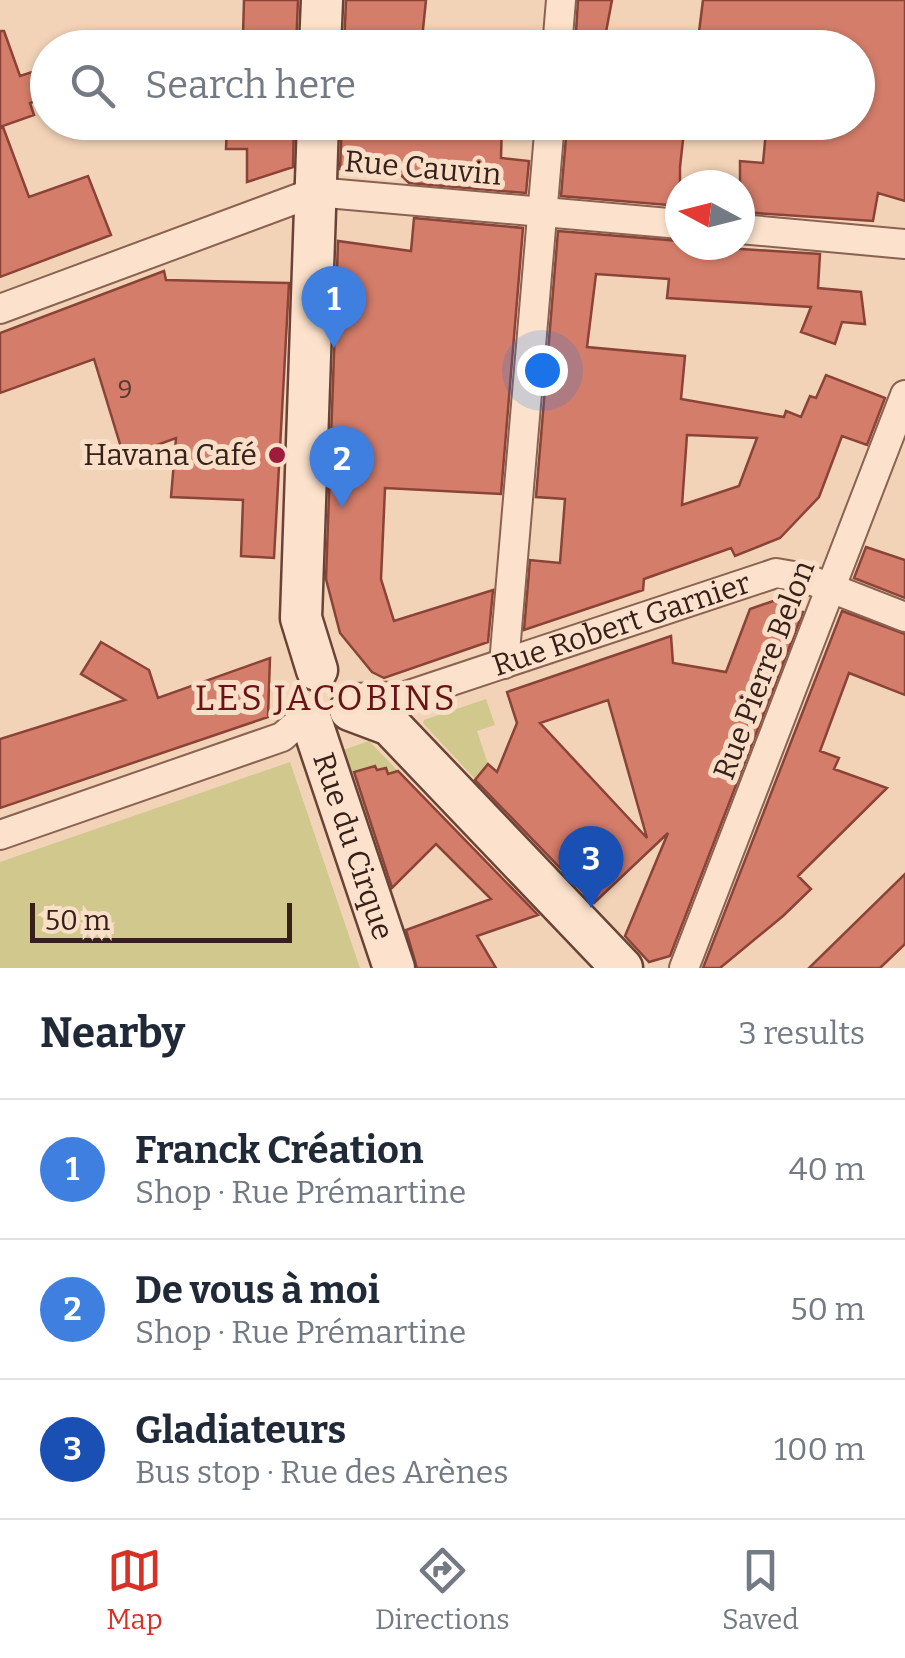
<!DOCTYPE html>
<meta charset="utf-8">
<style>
:root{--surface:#fff;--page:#f6f6f7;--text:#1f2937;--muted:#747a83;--line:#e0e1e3;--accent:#d93025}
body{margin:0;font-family:Bitter,serif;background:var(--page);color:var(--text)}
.compass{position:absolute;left:665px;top:170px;width:90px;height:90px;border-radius:50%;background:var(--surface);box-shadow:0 2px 8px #0004;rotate:277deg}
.scale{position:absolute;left:30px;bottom:25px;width:262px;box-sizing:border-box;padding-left:10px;border:5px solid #362019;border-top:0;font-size:28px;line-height:35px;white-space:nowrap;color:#362019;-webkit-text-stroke:8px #f9dfc8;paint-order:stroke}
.you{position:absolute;left:542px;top:370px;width:35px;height:35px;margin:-25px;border:8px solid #fff;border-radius:50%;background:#1a73e8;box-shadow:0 0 0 15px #1a73e833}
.badge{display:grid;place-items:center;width:65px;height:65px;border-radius:50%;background:var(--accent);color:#fff;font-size:32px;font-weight:700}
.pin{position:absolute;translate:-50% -82px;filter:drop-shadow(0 2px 5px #0008)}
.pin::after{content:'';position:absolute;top:52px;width:35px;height:30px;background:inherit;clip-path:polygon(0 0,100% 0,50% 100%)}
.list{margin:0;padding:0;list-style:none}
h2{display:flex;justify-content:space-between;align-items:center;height:130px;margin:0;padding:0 40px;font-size:42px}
h2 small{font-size:32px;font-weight:400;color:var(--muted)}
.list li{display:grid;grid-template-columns:65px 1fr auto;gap:30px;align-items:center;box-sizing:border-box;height:140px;padding:0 40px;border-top:2px solid var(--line)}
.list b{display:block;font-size:38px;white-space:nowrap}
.list p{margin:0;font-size:32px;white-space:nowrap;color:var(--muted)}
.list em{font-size:32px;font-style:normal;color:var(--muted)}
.icon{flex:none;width:55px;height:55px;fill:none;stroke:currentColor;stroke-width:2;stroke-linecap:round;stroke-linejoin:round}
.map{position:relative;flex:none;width:905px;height:968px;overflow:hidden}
.search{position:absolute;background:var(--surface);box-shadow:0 2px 8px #0004;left:30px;right:30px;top:30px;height:110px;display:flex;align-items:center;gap:25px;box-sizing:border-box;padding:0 35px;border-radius:55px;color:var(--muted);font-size:38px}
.sheet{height:550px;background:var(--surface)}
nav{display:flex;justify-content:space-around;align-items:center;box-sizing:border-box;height:140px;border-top:2px solid var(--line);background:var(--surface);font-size:28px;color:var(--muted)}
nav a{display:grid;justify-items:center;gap:5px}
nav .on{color:var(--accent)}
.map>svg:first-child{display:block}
</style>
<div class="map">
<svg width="905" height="968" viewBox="0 0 905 968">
<rect width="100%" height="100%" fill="#f2d3b8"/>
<path fill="#d0c88c" d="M486,699L495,725L477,731L488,764L475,779L423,723L424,720Z
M369,741L398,771L388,774L375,766L350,773L343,750Z
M290,762L360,968H0V862Z"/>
<path fill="#d47d6a" stroke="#8a4336" stroke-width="2.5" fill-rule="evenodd" d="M244,0H298L296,48H249V34L243,35Z
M346,0H426L422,39L390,35L389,48H344Z
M578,0H612L603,48H575Z
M703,0H905V201L878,193L873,221L740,212V161L763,163L766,131L777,132V122H858V48H697Z
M0,31H4L20,76L48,67V97L30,103L34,115L0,127Z
M227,122H294L293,167L247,182V149H226Z
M342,122H502L501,158L529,161L526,193L409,183L400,174L340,169Z
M594,122H685L680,167V206L561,196L567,126L594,128Z
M3,127L29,197L88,176L111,235L0,277V128Z
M414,218L523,228L501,494L385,488L381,579L394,621L493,590L488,642L384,678L372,672L340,633L326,579L338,241L411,251Z
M558,231L680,241V245L820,254L818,288L861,292L865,324L842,322L835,344L801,332L811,307L667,298L669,279L596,274L587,347L685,356L681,399L784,417L786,411L801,417L810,396L816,398L826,375L885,398L867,445L842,436L819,497L780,538L735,556L731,548L644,579L643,590L524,630L530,560L560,563L565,499L536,497ZM687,435L757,438L739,486L682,505Z
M164,271L166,280L289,283L274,558L241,556L243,500L171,497L176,438L124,457L94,359L0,393V333Z
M866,547L905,560V598L854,578Z
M773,601L803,612L670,956L649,962L625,936L668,833L594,903L475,780L488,764L497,772L517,723L507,692L671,636L673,663L726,672L750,609ZM608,700L647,838L540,723Z
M842,611L905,634V695L849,673L820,751L839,758L834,769L887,788L798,876L811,889L783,916L720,968H703Z
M101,642L149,670L158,698L270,658L268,717L0,808V739L125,700L81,674Z
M375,766L377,770L386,768L388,774L398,771L538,915L477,936L496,968H417L406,930L491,899L436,844L392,888L354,772Z
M905,874V944L880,968H809Z"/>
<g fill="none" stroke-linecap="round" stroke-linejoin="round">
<defs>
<g id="street">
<path d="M557,48L561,0"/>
<path d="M740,229L905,244"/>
<path d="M0,309L315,192L680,224"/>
<path d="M504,664L550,122"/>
<path id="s1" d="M353,698L406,696L776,573L805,578L905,617"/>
<path d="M0,835L282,737L304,718"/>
<path d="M684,968L905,395"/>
</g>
<g id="secondary">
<path d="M320,48L322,0"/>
<path d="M317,670L301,618L318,122"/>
<path d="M350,710L390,725L622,968"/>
<path id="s2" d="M312,723L394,968"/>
</g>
</defs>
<use href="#street" stroke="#896252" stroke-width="32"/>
<use href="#secondary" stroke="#6a4336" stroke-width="45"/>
<use href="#street" stroke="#fce2cc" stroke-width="28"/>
<use href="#secondary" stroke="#fce2cc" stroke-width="40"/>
</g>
<circle fill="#9d1c3c" stroke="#f9dfc8" stroke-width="4" cx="277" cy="455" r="10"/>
<g text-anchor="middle" stroke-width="10" stroke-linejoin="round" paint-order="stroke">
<g font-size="25" fill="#5e372d">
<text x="125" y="398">9</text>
</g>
<g font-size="30" fill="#362019" stroke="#f9dfc8">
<text transform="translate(423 168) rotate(5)" y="10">Rue Cauvin</text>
<text dy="10" stroke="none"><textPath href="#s1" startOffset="280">Rue Robert Garnier</textPath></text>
<text transform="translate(764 670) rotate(-69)" y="10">Rue Pierre Belon</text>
<text dy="10" stroke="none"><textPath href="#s2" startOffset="130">Rue du Cirque</textPath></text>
</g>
<g font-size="30" fill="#362019" stroke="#f9dfc8" text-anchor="end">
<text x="257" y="465">Havana Café</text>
</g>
<g font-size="35" letter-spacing="2.5" fill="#671417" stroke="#f9dfc8">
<text x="326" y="710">LES JACOBINS</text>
</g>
</g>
</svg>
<svg class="compass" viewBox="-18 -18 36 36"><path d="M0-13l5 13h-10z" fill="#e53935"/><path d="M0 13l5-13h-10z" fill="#747a83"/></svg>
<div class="scale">50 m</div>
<div class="you"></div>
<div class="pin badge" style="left:334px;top:348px;background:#3f7fe0">1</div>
<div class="pin badge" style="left:342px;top:508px;background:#3f7fe0">2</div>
<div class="pin badge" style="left:591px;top:908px;background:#1a4fb4">3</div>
<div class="search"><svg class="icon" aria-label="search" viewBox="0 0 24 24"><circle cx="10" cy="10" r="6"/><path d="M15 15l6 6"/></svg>Search here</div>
</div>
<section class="sheet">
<h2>Nearby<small>3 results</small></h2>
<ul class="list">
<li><span class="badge" style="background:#3f7fe0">1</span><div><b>Franck Création</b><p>Shop · Rue Prémartine</p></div><em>40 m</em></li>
<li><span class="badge" style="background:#3f7fe0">2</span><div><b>De vous à moi</b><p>Shop · Rue Prémartine</p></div><em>50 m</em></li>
<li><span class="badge" style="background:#1a4fb4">3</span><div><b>Gladiateurs</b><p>Bus stop · Rue des Arènes</p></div><em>100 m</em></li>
</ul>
</section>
<nav>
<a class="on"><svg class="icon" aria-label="map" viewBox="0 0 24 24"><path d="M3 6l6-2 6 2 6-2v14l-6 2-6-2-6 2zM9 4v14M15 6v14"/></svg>Map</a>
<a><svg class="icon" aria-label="directions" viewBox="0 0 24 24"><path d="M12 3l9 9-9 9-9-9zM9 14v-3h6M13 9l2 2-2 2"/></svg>Directions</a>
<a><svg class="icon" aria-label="saved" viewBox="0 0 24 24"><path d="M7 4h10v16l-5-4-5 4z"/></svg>Saved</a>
</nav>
